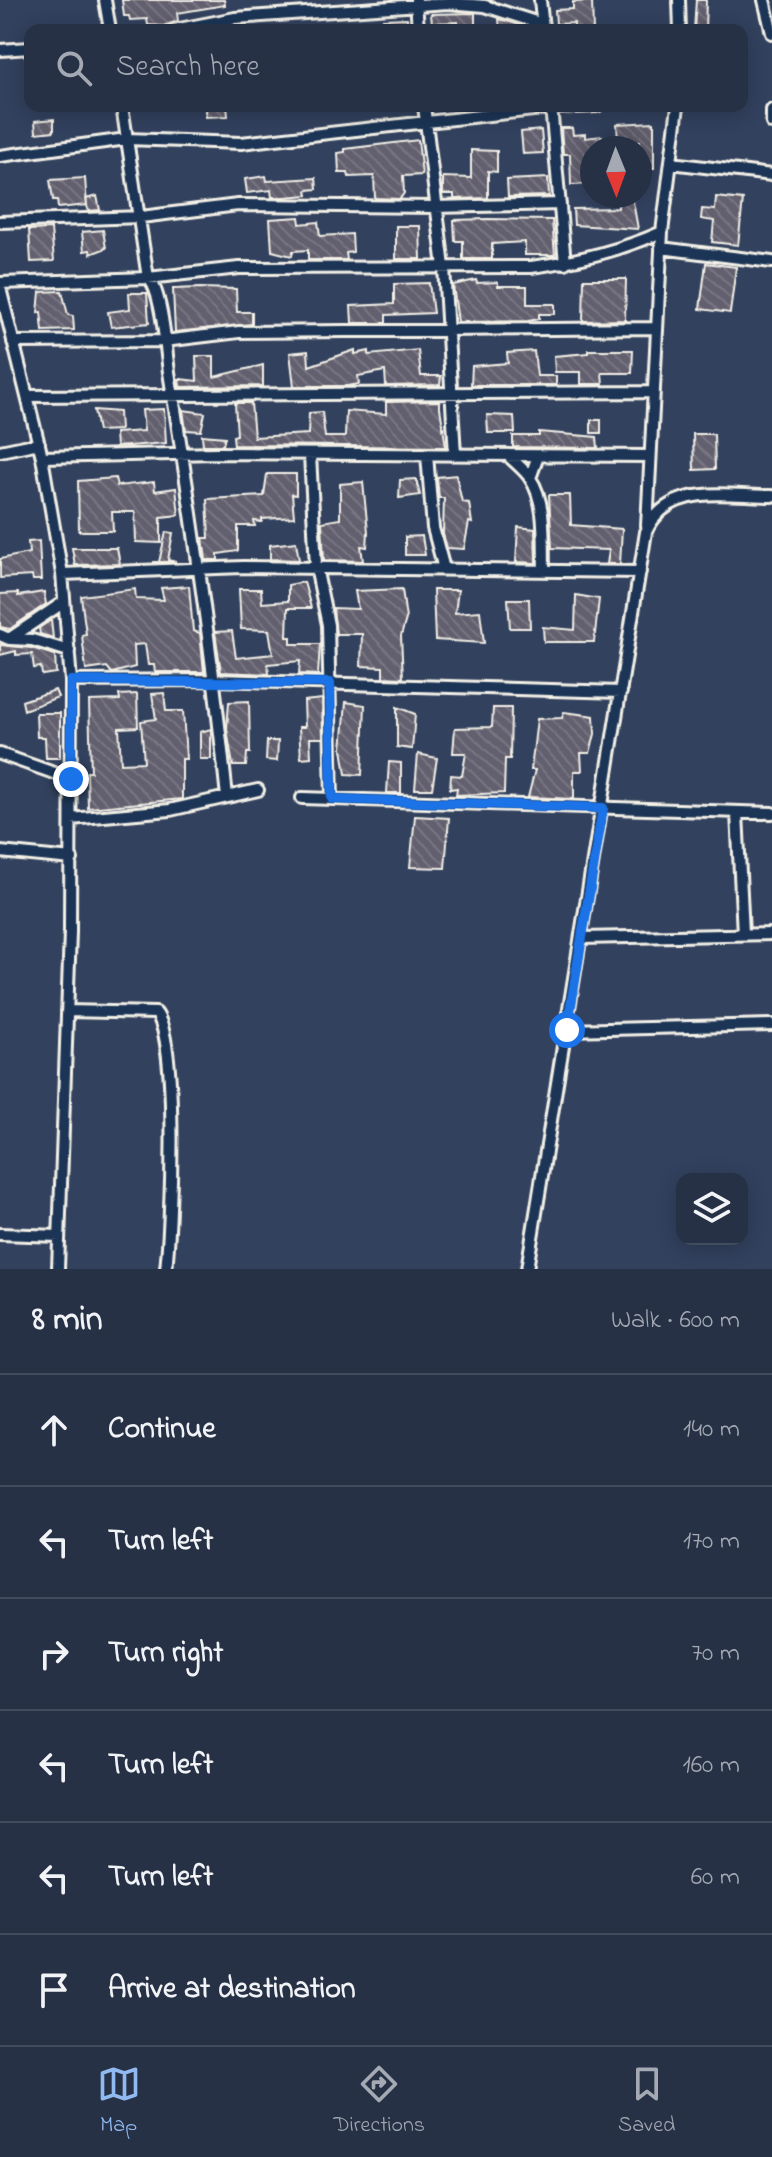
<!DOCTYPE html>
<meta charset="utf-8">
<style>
:root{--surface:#263146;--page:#323d51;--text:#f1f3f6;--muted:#a4a9b3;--line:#424c5f;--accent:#90b9f0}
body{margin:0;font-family:"Indie Flower",sans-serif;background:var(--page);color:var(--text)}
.controls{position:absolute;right:24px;bottom:24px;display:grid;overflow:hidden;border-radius:16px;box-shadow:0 4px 20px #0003}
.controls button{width:72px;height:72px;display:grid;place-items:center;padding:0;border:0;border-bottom:2px solid var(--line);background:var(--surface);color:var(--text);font:40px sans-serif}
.compass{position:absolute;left:580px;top:136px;width:72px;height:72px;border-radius:50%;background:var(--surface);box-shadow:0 4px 20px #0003;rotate:179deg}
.stop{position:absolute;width:24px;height:24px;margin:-18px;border:6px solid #1a73e8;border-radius:50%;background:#fff}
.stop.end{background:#1a73e8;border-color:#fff;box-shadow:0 2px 8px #0008}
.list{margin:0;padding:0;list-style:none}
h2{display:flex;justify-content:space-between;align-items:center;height:104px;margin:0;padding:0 32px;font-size:34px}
h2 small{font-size:26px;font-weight:400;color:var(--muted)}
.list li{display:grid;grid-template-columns:52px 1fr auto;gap:24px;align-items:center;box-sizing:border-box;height:112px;padding:0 32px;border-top:2px solid var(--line)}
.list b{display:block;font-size:30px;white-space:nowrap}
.list em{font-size:26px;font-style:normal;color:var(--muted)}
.icon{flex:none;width:44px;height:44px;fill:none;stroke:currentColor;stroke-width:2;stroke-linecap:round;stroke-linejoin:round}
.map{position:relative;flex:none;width:772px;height:1269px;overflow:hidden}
.search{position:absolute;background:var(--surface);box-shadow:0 4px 20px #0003;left:24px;right:24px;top:24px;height:88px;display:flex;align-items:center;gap:20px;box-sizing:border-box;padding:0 28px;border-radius:16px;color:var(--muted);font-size:30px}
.sheet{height:776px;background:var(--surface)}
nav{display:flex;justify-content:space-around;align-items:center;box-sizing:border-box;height:112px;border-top:2px solid var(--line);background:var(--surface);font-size:22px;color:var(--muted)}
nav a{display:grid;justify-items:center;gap:4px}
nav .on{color:var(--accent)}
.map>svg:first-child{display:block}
</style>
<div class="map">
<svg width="772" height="1269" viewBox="0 0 772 1269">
<defs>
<pattern id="building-back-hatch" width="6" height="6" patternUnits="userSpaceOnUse" patternTransform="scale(2)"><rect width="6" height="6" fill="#625e6e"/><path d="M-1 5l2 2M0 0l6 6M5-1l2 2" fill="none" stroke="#797683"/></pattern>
</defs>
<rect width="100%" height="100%" fill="#32415e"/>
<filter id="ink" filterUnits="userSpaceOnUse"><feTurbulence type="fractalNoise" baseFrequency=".0125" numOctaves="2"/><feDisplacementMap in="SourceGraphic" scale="16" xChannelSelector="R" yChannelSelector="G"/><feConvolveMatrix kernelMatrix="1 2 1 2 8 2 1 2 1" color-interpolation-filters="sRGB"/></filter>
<g filter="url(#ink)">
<path fill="url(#building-back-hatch)" stroke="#f4f1e8" stroke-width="2" d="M122,0H224L225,5L177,13L178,21L163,26L148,25L147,19L130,20L129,16H124Z
M696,0H706L705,30H694Z
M592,1L593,30H574V23L556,24L555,10L573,9V2Z
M475,13V30H458V22L432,23L431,14Z
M407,18L408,30H383V19Z
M499,19L520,25V30H500Z
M206,106H227L228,116L206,117Z
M54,119V131L36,133L35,121Z
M654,122V168H640V141L618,142L617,124Z
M561,128H572L573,135L585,134V138L602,136L603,148H592L589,184L571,185L570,154H563Z
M541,130L543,153L523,154L521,132Z
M418,140L422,175L403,176L404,193L400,199L375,198L374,176L349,177L348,173H339L338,153L345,152V149Z
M471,150L497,151V172L488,171V198L454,199V194H443V177L471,178Z
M266,176L267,181L316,178L317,189L307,190L308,195L285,197H272L271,190L247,193L245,179Z
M85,178L87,205L58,208L57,200H53L50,180Z
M548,178L549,196L508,197L507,180Z
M97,196L100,210L88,211L86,199Z
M618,196H632L638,229L574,225L573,209L618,208Z
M716,197L743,200L738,245L712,242L714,221L701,219L702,209L715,210Z
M299,217L300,224L318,222L320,236L352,234L353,252L346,253L347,260H308V250L293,251L292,256L272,251L270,219Z
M488,219L552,220L555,255H525V242L492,244V259H463V241H455L454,220Z
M396,226H420L421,259H396Z
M51,229L54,261L31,262L29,230Z
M103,230L106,248L91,254L90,250L84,251L82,232Z
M706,263L736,267L730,313L700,309Z
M584,279H626L625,320L583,321Z
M476,280L477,283L498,282V286H527V304H555V314H539V319L528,321L458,322L453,285Z
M429,283L433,313L386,315V323H352L351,306L394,304V284Z
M200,288L236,289L237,312H252V324L175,332L173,289Z
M62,291L68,315L73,316L74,330L43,331L41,312L38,313L40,292Z
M129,293H147L149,323L111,327L108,312L130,309Z
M355,350V354L369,351V355L418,350L421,376H441L440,385L386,386L385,371L358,376L359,384L348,386H294L290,353L308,351L309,366Z
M588,350H633L632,373H602L603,384H581V372H555L554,356L588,353Z
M534,351L537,376H556V385H471L472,366L508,363L507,353Z
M196,356H214V377L263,365V386L180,387L179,379L197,381Z
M439,401L446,447L234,445L233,436L237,435L235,403H251L254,437L308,434L309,413L322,412L325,437H345L346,411L386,414V402Z
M164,409L166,443L116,447L115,433L144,431L142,410Z
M94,410L119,412L120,430L98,431Z
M183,410L205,413L201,431L186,430Z
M487,415L514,416L515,433H488Z
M591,420H601V433H591Z
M539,432L597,437L598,448L513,447V436H539Z
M693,434H714L715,469L694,470Z
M202,435L225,437L223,445H203Z
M267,474H296V495L292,494L294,517L262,519V522L254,521L255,526H238V551L218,554V560H206L203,538H209L207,499L264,496Z
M456,475L462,502L469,503L472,523L469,522L464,549L447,548L443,534L444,498H439L437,477Z
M115,478L117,486L154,482L155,491L176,488L179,515L161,517V543L136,542L135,512H112L113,531H79L78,481Z
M416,479L420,495L399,498L400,480Z
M363,482L368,532L367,547L361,546L363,561L324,560L322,522L340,519V484Z
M549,495H570L571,525L622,529L620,564H607L609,550L552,548Z
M518,527L535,529L536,563L516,562Z
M166,532L173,533L168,560L176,562H153H159Z
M422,536L425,555H405V537Z
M39,541L41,580H33L32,576L0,578V559L29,553L28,542Z
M296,542L299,560L270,559V545Z
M72,548H117L120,564L75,565Z
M304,582L311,608H288L287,637H291V644H320L318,675L299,674L300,661L268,664L269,674L221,672L215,632L232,631L236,658L273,654L269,630L241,629L239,589H261L262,603L288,601V585Z
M189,586L193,631L200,633L204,672H155L154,665H148L145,644L134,645L135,667L112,673L107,667L86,670L82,635L86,634L81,596L135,589L136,599L164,600L161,588Z
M402,589L406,619L401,636L403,678L383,677V667L361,666L362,634H336L333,608L358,609L355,591Z
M433,590H458L455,613L480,611L484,643L435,640Z
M44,592L46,604L10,629L0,627V594L18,593V596Z
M576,595L599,599L594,642H544L543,627L575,630Z
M508,599H529L530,628H510Z
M51,620L53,638L40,634L39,628Z
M0,645L31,648L55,655L56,673L42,675L41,667L34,668L32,654L16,655V651L0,655Z
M55,690L58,697L24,710L22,701Z
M164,693L166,711H183L186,759H182V799L88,808L87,772H91L89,701L120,700L119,695L137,694L138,727L119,728L121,763L144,762L141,721L156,719L152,694Z
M322,699L323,738H310L311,757L301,758L299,727H305L304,701Z
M249,701L250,753H247L246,766H233L227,729L229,702Z
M346,702L365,705L362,775L346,774L342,749Z
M397,707L415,714L412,749L397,747Z
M493,708H511L510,759H505L504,793L456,795L457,788L450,789L451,775L462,776L466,753H453L455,728L492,727Z
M564,712L594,716L595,734L590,753H581L582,771H574V799L528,797L535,770H531L537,719L562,718Z
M36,713H60V758H46L45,737H37Z
M211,729V759H200V732Z
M267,741H278L277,761L266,760Z
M418,754L437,758L432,789H415Z
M389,762L401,763V793H387Z
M415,816L449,818L445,868L410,867Z"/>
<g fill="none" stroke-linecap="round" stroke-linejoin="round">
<defs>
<path id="street" d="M105,0L110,30
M416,0L418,30
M540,0L543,28
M679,0L680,30
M764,0L772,33
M174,30L235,18L448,3L485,6L542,24
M0,50L30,48
M122,106L148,278C162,289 166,352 169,372C192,513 212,655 227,797
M424,106L444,267L455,455
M551,106L565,263
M772,110V123
M0,156L127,139L241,143L551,108L597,106
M671,163L772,175
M0,222L141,217L238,205L435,207L560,204
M661,248L772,262
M0,283L148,278L239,268L531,267C578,261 619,251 662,232
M0,288L42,457L62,574L71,681L70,932L58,1269
M13,342L164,341L239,332L656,328
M27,396L653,392
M0,451L39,443
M310,455L316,567L328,625L332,799
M427,455L433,528L444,569
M508,455C514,462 525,470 530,478C547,503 543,542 544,571
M42,457L216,453L650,456
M530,478L538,456
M647,526L662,232L678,106
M62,574L243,567L640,572
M0,635L9,639L64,602
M10,639L32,640L69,651
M71,681L215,680L621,692
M0,754L71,779
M302,798L772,813
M737,813L743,934
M71,819L170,810L258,790
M0,852L72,859
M582,938L772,934
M67,1011L156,1013C179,1042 171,1226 166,1269
M567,1030L772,1025
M0,1234L59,1236
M527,1269L646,532C668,482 726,496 772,496"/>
</defs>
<use href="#street" stroke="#f4f1e8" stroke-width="16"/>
<use href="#street" stroke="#1d3557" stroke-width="10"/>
</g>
</g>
<g fill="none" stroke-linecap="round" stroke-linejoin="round" filter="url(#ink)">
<path stroke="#1a73e8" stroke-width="10" d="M71,779V681L330,683L332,799L603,808L567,1030"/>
</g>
</svg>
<div class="controls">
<button><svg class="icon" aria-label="layers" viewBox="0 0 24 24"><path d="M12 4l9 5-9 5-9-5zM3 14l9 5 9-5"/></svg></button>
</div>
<svg class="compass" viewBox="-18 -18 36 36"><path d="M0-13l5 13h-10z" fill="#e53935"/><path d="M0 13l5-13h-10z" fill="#a4a9b3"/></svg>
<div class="stop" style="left:567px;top:1030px"></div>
<div class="stop end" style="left:71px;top:779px"></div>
<div class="search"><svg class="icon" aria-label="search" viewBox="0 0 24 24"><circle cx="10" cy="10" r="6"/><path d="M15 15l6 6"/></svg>Search here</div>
</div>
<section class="sheet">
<h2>8 min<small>Walk · 600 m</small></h2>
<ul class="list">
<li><svg class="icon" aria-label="ahead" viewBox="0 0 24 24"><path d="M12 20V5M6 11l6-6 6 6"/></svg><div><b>Continue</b></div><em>140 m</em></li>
<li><svg class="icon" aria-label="left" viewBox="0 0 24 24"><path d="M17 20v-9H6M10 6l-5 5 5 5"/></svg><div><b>Turn left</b></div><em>170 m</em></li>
<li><svg class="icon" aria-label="right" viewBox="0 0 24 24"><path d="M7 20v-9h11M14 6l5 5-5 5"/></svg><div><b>Turn right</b></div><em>70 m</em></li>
<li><svg class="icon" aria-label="left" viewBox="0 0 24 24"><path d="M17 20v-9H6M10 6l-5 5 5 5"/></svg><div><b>Turn left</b></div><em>160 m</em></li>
<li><svg class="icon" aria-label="left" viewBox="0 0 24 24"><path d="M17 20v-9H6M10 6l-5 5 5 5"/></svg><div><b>Turn left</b></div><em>60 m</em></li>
<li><svg class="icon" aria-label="arrive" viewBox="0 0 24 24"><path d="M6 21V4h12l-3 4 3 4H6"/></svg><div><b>Arrive at destination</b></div></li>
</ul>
</section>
<nav>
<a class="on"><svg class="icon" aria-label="map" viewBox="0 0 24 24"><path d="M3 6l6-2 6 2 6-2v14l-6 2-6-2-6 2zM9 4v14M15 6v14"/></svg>Map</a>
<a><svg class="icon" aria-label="directions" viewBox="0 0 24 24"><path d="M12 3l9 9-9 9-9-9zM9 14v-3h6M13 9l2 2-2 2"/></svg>Directions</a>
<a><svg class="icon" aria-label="saved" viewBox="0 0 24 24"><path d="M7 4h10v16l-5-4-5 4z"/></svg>Saved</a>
</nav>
